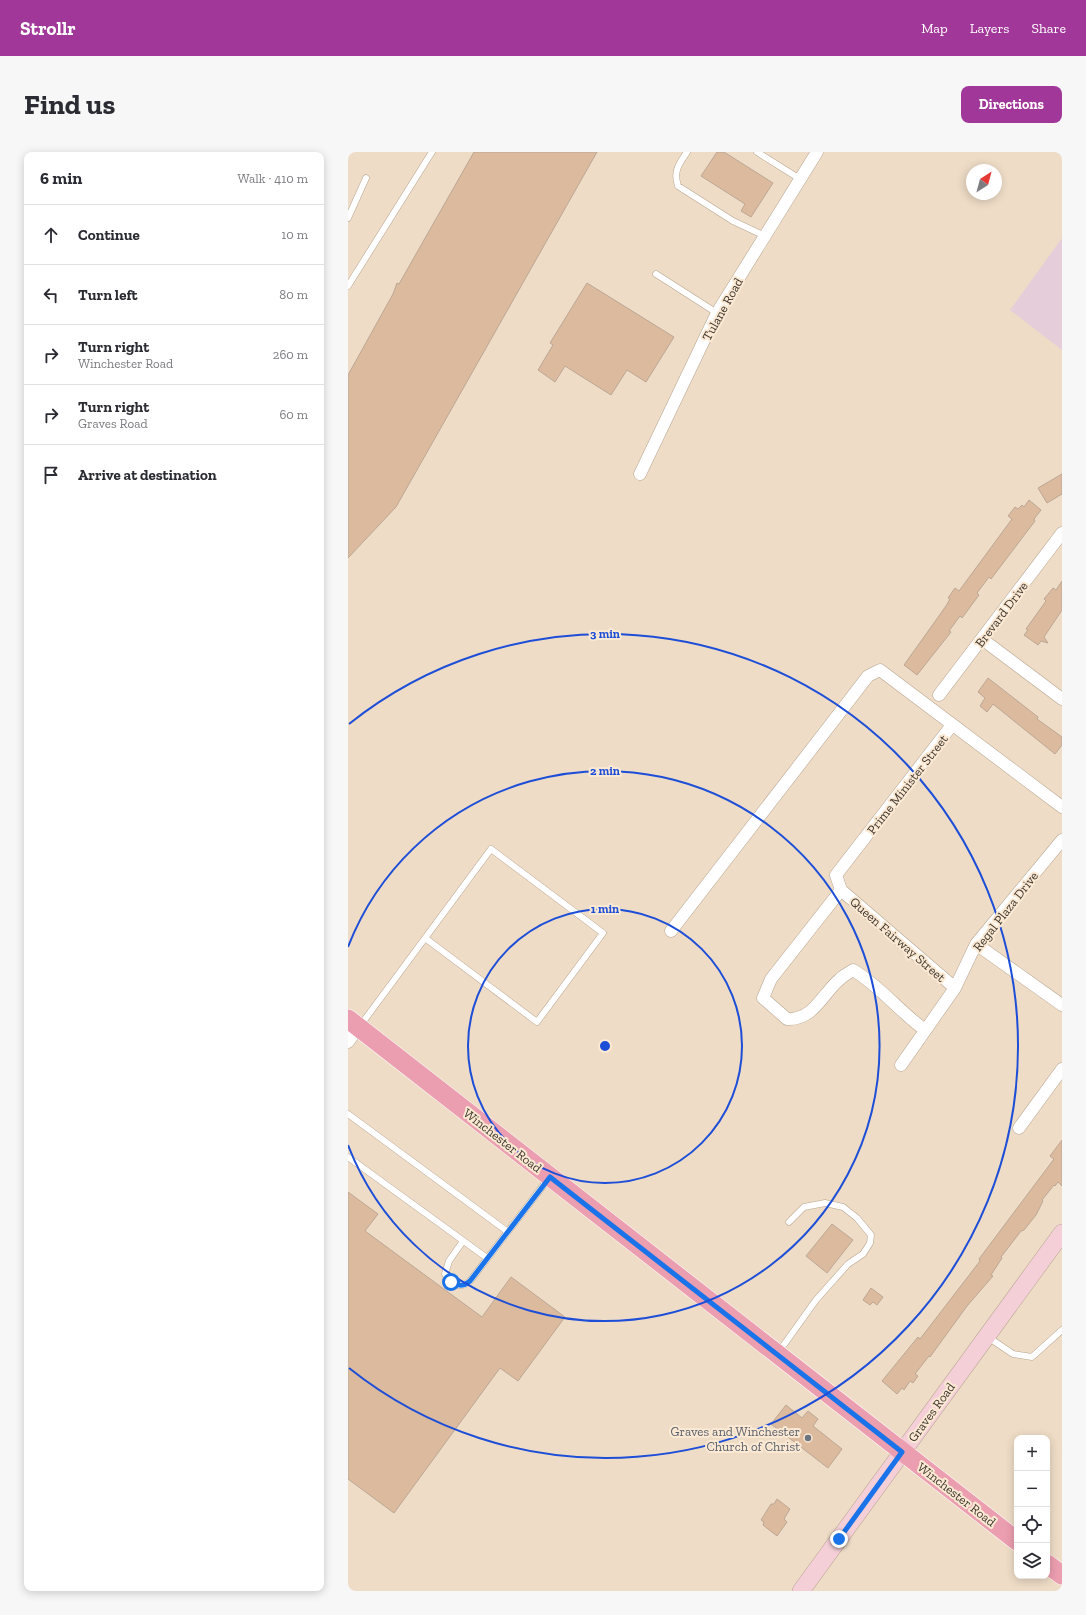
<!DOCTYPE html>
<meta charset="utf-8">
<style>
:root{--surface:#fff;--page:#f7f7f7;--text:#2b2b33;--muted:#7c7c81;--line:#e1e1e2;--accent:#a13798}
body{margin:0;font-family:"Zilla Slab",serif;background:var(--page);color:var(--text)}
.controls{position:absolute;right:12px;bottom:12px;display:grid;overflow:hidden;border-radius:8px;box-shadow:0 2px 10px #0003}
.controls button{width:36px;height:36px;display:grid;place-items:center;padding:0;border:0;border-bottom:1px solid var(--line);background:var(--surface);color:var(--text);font:20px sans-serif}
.compass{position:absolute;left:618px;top:12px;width:36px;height:36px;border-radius:50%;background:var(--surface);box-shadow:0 2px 10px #0003;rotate:36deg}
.stop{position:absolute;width:12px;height:12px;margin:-9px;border:3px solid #1a73e8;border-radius:50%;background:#fff}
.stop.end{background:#1a73e8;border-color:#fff;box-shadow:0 1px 4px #0008}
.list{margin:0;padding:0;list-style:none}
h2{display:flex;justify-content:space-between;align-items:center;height:52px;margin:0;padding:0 16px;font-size:17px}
h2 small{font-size:13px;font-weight:400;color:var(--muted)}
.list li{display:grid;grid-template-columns:26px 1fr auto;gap:12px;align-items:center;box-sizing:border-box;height:60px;padding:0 16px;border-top:1px solid var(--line)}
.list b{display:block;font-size:15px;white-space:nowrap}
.list p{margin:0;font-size:13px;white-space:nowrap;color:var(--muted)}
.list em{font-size:13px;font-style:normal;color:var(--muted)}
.icon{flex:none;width:22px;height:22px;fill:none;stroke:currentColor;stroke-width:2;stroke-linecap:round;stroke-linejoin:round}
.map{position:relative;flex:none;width:714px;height:1439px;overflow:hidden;border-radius:8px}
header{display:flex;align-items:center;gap:24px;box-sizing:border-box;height:56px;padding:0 20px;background:var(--accent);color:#fff}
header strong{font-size:19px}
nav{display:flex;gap:22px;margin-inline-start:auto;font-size:14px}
.intro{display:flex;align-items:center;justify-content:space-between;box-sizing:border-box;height:96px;padding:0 24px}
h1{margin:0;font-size:28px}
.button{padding:10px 18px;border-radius:8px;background:var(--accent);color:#fff;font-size:14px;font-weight:700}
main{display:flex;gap:24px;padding:0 24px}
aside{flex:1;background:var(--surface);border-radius:8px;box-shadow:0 2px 10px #0003}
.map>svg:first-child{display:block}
</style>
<header>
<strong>Strollr</strong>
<nav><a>Map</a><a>Layers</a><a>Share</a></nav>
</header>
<div class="intro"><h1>Find us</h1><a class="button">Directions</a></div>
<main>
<aside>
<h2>6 min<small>Walk · 410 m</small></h2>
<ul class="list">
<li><svg class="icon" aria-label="ahead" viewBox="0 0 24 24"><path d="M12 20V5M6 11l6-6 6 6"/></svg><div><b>Continue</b></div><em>10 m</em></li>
<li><svg class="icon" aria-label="left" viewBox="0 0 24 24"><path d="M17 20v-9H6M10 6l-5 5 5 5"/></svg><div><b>Turn left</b></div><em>80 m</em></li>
<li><svg class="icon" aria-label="right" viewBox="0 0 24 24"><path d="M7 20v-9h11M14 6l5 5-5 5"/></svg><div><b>Turn right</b><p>Winchester Road</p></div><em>260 m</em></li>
<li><svg class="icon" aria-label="right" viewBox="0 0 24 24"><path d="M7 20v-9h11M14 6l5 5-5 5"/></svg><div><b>Turn right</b><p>Graves Road</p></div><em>60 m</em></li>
<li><svg class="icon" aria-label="arrive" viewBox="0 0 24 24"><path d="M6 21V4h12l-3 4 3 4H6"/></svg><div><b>Arrive at destination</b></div></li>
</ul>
</aside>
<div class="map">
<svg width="714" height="1439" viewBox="0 0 714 1439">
<rect width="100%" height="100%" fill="#eedcc6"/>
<path fill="#e5ced9" d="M714,86V198L662,158Z"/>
<path fill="#dcba9e" stroke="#bca795" d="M126,0H249L48,355L0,406V223L45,142L49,131L51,132Z
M369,0H376L425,31L403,65L393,59L397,52L353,24Z
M239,131L326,185L298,230L279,218L263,243L217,214L207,230L190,218L205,193L202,191Z
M714,322V342L699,351L690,336Z
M681,348L693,358L686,367L687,369L643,427L641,425L629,441L631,443L614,466L612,464L601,479L603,480L569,523L556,513L598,454L602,447L600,446L607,436L611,439L664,367L660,364L667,355L670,357L674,353L676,355Z
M714,429V458L696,485L700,491L693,489L690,493L676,483L680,478L678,477L698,449L696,447L705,436L708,438Z
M640,526L690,565L689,567L714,585V593L707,602L645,552L639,560L632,554L637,546L630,540Z
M714,988V1034L710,1030L707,1034L706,1033L694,1048L695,1049L688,1063L676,1078L673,1079L653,1105L654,1106L643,1123L645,1124L619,1154L582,1205L581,1204L567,1222L570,1224L565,1231L562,1229L556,1238L554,1236L549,1242L534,1229L570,1185L572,1187L632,1109L631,1107L706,1007L702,1004Z
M0,1040L30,1062L17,1079L134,1165L163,1125L217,1165L170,1229L152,1216L46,1361L0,1327Z
M484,1072L505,1088L479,1121L458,1104Z
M523,1136L535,1145L529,1153L525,1150L522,1153L515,1148Z
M438,1253L454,1266L460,1259L470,1267L465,1274L494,1297L480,1316L423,1272Z
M429,1347L442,1357L436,1367L439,1370L429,1384L415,1373L416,1370L413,1368L423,1352H426Z"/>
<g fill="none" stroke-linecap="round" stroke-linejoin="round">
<defs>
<path id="lane" d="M339,0C331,12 325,19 330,34L385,69L417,84
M409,0L452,27
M0,66L18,26
M308,122L369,161
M0,134L84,0
M12,874C56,815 99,756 143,697L255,781L189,870L77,786
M0,962L160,1080
M0,1005L139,1106
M115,1089L101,1109L97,1122C104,1131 112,1138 122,1129L201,1026
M640,1185L665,1202L684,1205L714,1178
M430,1201L468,1148L500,1112L515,1102L522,1091L523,1083L509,1066L495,1055L477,1051L456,1055L441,1070"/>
<path id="street" d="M292,322L369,161L469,0
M634,487L714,547
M591,543L714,381
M493,738L607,836
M323,779L520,524L532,518L714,655
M628,792L714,853
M577,878C552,860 532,834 505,818C501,821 496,823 492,827C474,842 466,868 439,867L415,846L423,827L493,738L488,723L604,573
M0,890L11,875
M553,913L607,836L628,792L714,688
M671,976L714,917"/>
<path id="secondary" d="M453,1439L714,1081"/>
<path id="primary" d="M0,867L669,1389
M699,1412L714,1423"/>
</defs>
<use href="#lane" stroke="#b6a590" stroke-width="7"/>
<use href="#street" stroke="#b6a590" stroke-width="13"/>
<use href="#secondary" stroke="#b6a590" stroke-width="18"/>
<use href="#primary" stroke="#fff" stroke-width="20"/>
<use href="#lane" stroke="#fff" stroke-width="6"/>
<use href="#street" stroke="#fff" stroke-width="12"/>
<use href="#secondary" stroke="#f5cfd8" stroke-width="17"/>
<use href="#primary" stroke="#eb9eb0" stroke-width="19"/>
</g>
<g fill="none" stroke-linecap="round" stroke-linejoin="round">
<path stroke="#1a73e8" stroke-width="5" d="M103,1130C111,1134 115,1135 122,1129L202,1025L554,1300L491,1387"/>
</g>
<g fill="none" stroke="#1d4ed8" stroke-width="2">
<circle cx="257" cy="894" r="137"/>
<path d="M0 795A275 275 0 1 1 0 993"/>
<path d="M1 572A412 412 0 1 1 1 1216"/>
</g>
<circle fill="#6b7280" stroke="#fbe9d3" stroke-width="1.5" cx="460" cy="1286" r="4"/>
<g text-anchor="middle" stroke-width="4" stroke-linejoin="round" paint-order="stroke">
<g font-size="13" fill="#3e372e" stroke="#fbe9d3">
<text transform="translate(374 157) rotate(-61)" y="5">Tulane Road</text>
<text transform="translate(653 462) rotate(-53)" y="5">Brevard Drive</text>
<text transform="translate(559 632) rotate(-52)" y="5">Prime Minister Street</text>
<text transform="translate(657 759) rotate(-52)" y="5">Regal Plaza Drive</text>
<text transform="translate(550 787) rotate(41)" y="5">Queen Fairway Street</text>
<text transform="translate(155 988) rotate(38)" y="5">Winchester Road</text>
<text transform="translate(583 1260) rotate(-54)" y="5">Graves Road</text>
<text transform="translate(609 1342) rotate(38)" y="5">Winchester Road</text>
</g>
<g font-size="13" fill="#5b616d" stroke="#fbe9d3" text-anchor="end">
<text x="452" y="1284">Graves and Winchester<tspan x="452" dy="15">Church of Christ</tspan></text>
</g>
</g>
<circle cx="257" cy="894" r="6" fill="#1d4ed8" stroke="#fbe9d3" stroke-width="2"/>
<g font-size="12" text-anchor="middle" font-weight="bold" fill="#1d4ed8" stroke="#fbe9d3" stroke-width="4" stroke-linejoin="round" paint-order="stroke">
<text x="257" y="486">3 min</text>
<text x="257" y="623">2 min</text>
<text x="257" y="761">1 min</text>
</g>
</svg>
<div class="controls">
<button>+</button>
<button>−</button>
<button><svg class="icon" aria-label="locate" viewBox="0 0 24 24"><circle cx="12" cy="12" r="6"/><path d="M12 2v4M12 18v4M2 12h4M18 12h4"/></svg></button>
<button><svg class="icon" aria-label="layers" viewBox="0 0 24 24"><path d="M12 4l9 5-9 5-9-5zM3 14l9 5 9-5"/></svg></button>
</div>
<svg class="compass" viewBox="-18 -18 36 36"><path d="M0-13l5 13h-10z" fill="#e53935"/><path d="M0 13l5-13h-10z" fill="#7c7c81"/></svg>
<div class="stop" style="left:103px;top:1130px"></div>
<div class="stop end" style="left:491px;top:1387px"></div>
</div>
</main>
